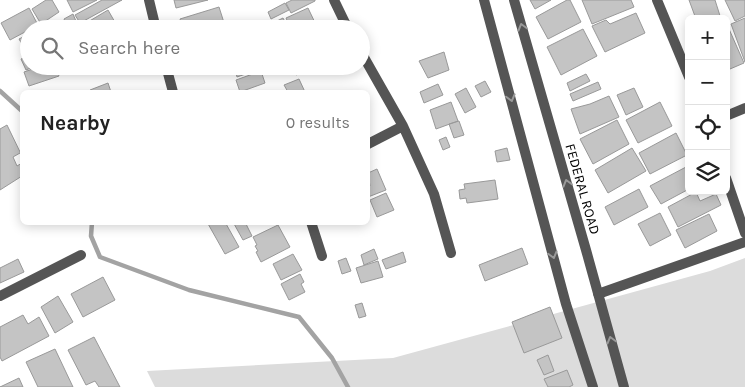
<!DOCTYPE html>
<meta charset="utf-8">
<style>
:root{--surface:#fff;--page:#f2f2f2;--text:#222;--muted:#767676;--line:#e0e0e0}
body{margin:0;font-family:Karla,sans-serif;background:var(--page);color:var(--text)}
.controls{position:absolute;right:15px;top:15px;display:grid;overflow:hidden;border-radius:8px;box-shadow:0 2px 12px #0003}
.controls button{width:45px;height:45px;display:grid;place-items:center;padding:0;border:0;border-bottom:1px solid var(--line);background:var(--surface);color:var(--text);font:25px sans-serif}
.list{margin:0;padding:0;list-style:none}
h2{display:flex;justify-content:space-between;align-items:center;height:65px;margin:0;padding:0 20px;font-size:21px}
h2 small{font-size:16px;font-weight:400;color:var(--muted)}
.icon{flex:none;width:28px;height:28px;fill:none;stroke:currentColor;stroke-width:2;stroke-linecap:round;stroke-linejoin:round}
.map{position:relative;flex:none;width:745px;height:387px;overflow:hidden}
.search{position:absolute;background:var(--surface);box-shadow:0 2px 12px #0003;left:20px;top:20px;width:350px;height:55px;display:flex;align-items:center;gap:12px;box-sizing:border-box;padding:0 18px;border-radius:28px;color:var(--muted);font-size:19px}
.panel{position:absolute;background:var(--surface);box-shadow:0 2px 12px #0003;left:20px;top:90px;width:350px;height:135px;border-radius:8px}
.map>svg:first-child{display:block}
</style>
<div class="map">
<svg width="745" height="387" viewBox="0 0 745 387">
<rect width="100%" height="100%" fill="#fff"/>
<path fill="#dcdcdc" d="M745,258V387H155L147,371L393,358L710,271Z"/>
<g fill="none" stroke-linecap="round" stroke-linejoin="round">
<path stroke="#a3a3a3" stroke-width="4.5" d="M0,91L22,111
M92,222L91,236L100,257L189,290L299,317L332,358L348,387"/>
</g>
<path fill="#c4c4c4" stroke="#999" d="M46,0H52L59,12L41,24L32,9Z
M67,0H97L73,12Z
M102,0H122L80,23L75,15Z
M174,0H208L176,8Z
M292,0H315V1L291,13L286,3Z
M530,0H551L535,9Z
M567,0H570L581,22L548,39L536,17Z
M582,0H631L634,7L592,24Z
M689,0H715L721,19H696Z
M725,0H745V16L735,21Z
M285,3L289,10L271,19L268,12Z
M219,7L226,29H183L180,19Z
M29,8L38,25L10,40L1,23Z
M308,8L318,29H291L286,18Z
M108,10L116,24L108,29H76Z
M636,13L645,33L605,52L592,26L606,20L610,24Z
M73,14L78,26L68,29L64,19Z
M283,18L289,29H276L273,23Z
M745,18V62L731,24Z
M133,21L137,29H117Z
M583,29L597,56L561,75L547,47Z
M729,29L744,63L730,69L726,61V30Z
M29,34V51L27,53L19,39Z
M444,52L449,70L428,78L419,61Z
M29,55V66H35L26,70L21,59Z
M41,66H55L59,76L29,86L24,72Z
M234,66H259L260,69L237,77Z
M292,66H315L296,75Z
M261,71L265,83L240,92L236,80Z
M586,74L590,81L570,91L567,83Z
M299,79L305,92H288L284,85Z
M485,81L491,92L481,97L475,86Z
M598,82L601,89L573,101L570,94Z
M108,83L111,92H91L90,90Z
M438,84L443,95L424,103L420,92Z
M466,88L476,107L465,113L455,94Z
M634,88L643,107L626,115L617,95Z
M609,96L619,117L580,134L571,109L590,104Z
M451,102L458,121L436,129L430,110Z
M660,102L672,126L638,143L626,120Z
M617,120L629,144L593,164L580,139Z
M459,121L464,135L454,138L449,124Z
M7,125L22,156V159L20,153L13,157L17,166L22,163V176L0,190V129Z
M676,133L687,155L650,174L639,153Z
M446,137L450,147L443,150L439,140Z
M507,148L510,160L497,162L495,151Z
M632,148L646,171L608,193L595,170Z
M686,167L689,173V189L661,204L650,186Z
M377,169L386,190L368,197V187L370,186L368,173Z
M495,180L498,199L467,203L466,198L460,199L459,190L465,189L464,184Z
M639,189L648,207L614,225L605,207Z
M696,192L700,201L716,194L721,205L678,227L668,207Z
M386,193L394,210L377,217L370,200Z
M660,213L671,235L650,246L638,224Z
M709,214L717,231L685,248L676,230Z
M207,222H225L239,247L225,254Z
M233,222H245L252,236L243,240Z
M278,225L290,247L261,262L256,252L258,251L255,246L257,245L253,237Z
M522,248L528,264L485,281L479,265Z
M374,249L378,259L364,265L361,255Z
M403,252L406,262L386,269L382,260Z
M293,254L302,270L281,280L273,264Z
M346,258L351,271L342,274L338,261Z
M18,259L24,272L0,283V268Z
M378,261L383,277L361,283L356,268Z
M300,274L304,282L301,284L305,292L289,300L281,284Z
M103,277L115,300L83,317L71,294Z
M58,296L73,322L55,333L41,307Z
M362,303L366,316L359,318L355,305Z
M550,307L562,338L524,353L512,322Z
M23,315L28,324L39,317L49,336L2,361L0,357V327Z
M94,337L120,387H99L95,381L86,385L68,350Z
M55,349L73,387H38L26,362Z
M548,355L554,371L544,375L537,360Z
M567,370L573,385L569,387H548L544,379Z
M19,378L23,387H0Z"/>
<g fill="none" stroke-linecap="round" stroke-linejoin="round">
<path stroke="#555" stroke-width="10" d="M149,0L156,29
M334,0L348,29
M484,0L566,304L593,387
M514,0L586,250L624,387
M657,0L689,77
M361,52L403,126L434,194L451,253
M166,66L173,92
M726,116L745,108
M368,144L403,126
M726,178L745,233
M311,222L322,256
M598,294L745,242
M0,296L81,255"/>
</g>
<defs><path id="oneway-chevron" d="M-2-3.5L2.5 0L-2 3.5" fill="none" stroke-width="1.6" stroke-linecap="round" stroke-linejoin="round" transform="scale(1.25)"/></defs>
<g stroke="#999">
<use href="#oneway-chevron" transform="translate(522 27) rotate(-106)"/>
<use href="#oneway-chevron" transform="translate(511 98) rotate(75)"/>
<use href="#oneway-chevron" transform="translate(567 183) rotate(-106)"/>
<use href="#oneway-chevron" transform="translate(553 255) rotate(75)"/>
<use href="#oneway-chevron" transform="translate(611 340) rotate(-105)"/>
</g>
<g text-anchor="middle" stroke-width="4.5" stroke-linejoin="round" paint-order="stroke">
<g font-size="14" fill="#000" stroke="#fff">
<text transform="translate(583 189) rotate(74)" y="5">FEDERAL ROAD</text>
</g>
</g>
</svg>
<div class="controls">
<button>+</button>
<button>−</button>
<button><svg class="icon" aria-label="locate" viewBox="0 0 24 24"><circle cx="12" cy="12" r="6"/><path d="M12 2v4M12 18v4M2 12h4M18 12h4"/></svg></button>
<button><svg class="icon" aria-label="layers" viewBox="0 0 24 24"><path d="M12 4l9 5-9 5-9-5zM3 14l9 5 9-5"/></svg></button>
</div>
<div class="search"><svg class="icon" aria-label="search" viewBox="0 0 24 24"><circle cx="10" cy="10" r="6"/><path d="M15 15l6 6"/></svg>Search here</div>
<section class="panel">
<h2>Nearby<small>0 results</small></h2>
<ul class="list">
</ul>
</section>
</div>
